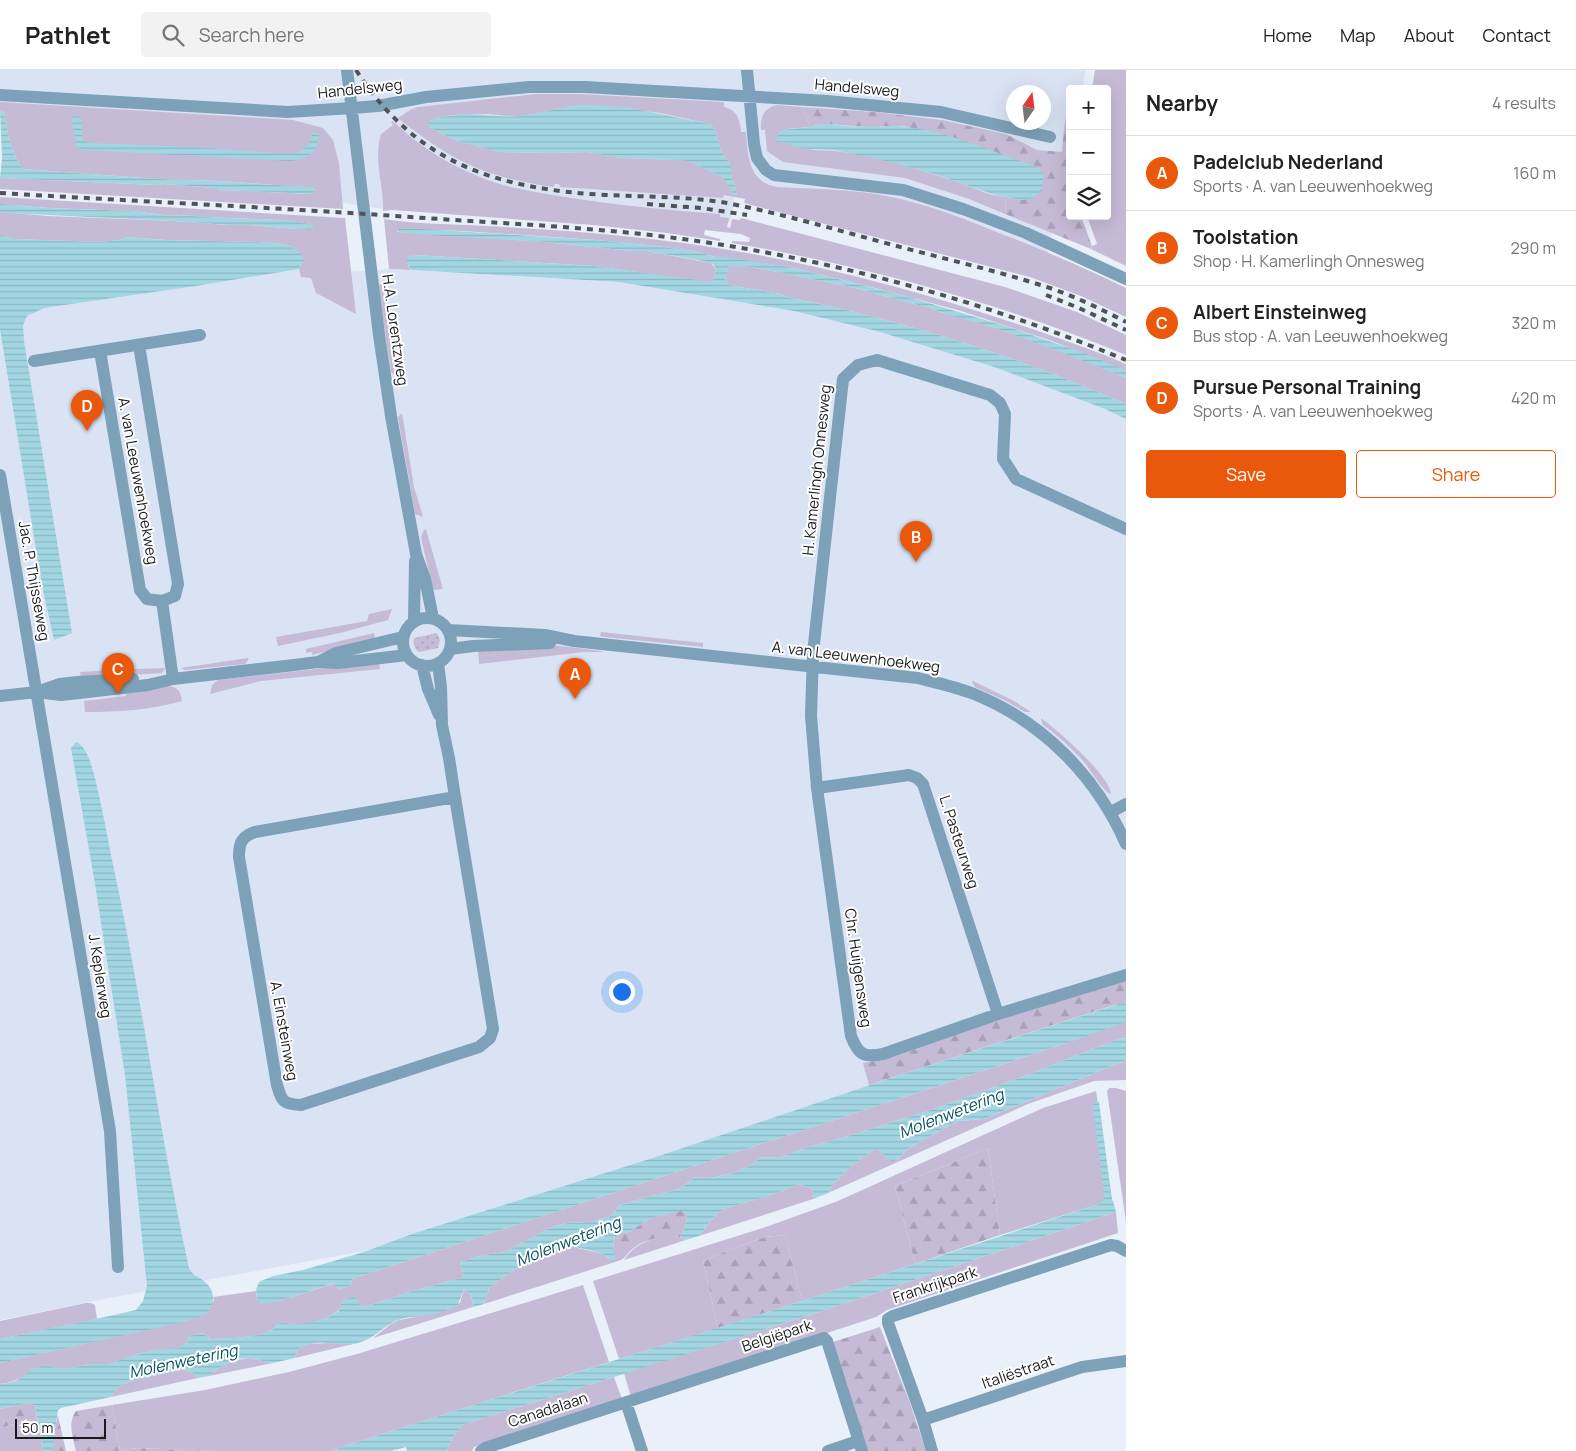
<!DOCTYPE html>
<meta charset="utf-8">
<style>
:root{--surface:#fff;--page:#f2f2f2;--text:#222;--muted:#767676;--line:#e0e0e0;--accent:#ea580c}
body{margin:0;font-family:Manrope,sans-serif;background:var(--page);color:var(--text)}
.controls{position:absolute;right:15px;top:15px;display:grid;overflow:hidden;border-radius:5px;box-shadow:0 5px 20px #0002}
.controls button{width:45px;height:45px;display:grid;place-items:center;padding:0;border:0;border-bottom:1px solid var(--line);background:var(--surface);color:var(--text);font:25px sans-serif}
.compass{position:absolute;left:1006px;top:15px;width:45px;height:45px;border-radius:50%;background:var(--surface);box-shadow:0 5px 20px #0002;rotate:14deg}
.scale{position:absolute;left:15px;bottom:12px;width:91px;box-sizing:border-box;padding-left:5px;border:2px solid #181a1d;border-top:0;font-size:14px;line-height:18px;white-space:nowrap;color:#181a1d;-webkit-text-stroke:4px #fff;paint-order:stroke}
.you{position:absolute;left:621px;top:921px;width:18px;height:18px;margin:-12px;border:4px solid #fff;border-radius:50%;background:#1a73e8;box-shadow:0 0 0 8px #1a73e833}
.badge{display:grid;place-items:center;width:32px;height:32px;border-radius:50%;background:var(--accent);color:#fff;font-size:16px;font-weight:700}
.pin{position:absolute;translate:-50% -41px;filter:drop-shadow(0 1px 2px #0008)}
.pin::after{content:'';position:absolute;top:26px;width:18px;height:15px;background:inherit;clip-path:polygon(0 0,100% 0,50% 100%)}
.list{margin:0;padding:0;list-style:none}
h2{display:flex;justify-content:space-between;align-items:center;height:65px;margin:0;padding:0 20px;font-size:21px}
h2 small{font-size:16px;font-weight:400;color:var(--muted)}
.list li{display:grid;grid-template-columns:32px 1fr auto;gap:15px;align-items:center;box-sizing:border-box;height:75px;padding:0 20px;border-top:1px solid var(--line)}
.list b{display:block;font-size:19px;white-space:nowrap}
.list p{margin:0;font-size:16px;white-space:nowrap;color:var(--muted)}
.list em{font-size:16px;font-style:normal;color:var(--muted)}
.actions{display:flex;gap:10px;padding:15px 20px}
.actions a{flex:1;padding:11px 0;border:1px solid var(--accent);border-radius:5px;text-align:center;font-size:18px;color:var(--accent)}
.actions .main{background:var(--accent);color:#fff}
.icon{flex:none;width:28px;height:28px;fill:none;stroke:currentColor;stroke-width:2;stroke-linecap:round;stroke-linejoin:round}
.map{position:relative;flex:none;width:1126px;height:1381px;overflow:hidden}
header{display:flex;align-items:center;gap:30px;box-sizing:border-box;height:70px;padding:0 25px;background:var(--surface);border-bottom:1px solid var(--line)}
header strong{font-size:24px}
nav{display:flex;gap:28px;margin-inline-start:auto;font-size:18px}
.search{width:350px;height:45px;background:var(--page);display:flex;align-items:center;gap:12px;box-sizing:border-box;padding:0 18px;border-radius:5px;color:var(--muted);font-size:19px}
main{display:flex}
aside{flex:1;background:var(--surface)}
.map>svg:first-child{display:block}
</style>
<header>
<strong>Pathlet</strong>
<div class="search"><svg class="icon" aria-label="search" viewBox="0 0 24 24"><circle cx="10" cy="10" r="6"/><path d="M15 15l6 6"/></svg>Search here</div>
<nav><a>Home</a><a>Map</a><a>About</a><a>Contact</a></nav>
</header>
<main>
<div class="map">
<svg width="1126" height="1381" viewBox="0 0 1126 1381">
<defs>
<pattern id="forest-firs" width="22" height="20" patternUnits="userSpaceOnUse" patternTransform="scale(1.25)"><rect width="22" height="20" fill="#c6bbd6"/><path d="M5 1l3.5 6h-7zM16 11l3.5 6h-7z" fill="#a9a0b7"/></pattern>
<pattern id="garden-dots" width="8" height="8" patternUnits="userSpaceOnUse" patternTransform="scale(1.25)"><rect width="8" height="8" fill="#c6bbd6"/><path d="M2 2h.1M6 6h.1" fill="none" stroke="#a9a0b7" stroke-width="1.8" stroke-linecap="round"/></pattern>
<pattern id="water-rules" width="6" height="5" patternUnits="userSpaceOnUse" patternTransform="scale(1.25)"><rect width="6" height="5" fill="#a2d6e3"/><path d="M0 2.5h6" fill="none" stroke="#8bb7c2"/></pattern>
</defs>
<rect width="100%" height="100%" fill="#e9f0fa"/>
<path fill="#d9e3f4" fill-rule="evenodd" d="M0,0H1086L1082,19H1070V78L1044,201L736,119L730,153L488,125L383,139L337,132L2,41H0ZM1014,22H1044V52H1014Z
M0,187L44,238L195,216L299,199L333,203L389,199L619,212L794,241L880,262L997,298L1105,339L1126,349V933L780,1060L370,1180L109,1228L0,1250Z"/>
<path fill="#c6bbd6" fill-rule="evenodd" d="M1095,0H1126V196L1091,179L1092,176L1097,174L1087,146H1107V19H1092Z
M536,24H580L724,32V37C737,40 740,49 741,62H746C748,85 748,112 777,117C815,119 854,119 891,127C925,134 958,146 989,159C1036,177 1081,196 1126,218V247L1081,226L1030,207L744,133L745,129L724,125L723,128L560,117L559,114H555L553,117C535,114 517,111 500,106C461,95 429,73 398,48L410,40L418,37ZM596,35L660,43L710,54L715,60L721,81L730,94H731V105L737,122L736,125L733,124L732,120L721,106L688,91L676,90L621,88L586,82L555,83L500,82L455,70L431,58L428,54L435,48L453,45L490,44L513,47L533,44L571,36Z
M0,32L293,50L323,58L333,70L339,93L343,139L0,119V108L157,115L163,114L217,118L221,120L313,124L315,123V120L307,117L219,111L157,109L23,99C13,89 6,57 4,42L0,41Z
M777,35L802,37L810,57L786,59L779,63L777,69L779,72C789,71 798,78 808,79C817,81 826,80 835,81C875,85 914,98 951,110C966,114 993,128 1006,127L1005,144L969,129L905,108L783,92L767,81L765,60H761C760,48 763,38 777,35Z
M393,51C427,84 469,107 515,118C534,122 553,125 572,128C621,136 670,140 720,144V147L729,148L727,157L730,158L732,149L740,150L741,148L1005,217L1077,242L1126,265V285C999,233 867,196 732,173V171L749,172L750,168L741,164L705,160L704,165L720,169V171L667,163L593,155L393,140L383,141C384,115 373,90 381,64L393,55L391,52Z
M0,127L345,148L356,244L316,223L311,208L301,207L299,199L303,192L294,178L284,174L258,172L166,170L126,167L120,170L99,172L11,169L0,165V142L48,146L175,151L228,155H249L310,160L312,154L282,150L224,148L180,145L173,146L132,141L48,138L0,134Z
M384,149C417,154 452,154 486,156C546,159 607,163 667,171C819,189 965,233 1107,286L1126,294V301L1052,271L961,241L883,220L790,197L715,187L698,182L657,176L596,170L462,161L398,159L397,160L398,162L545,172L632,181H647L711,193L716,199L713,210L711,212H707L594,196L414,185L408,187V196L411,200L391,199H389Z
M729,196L752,197L847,216L930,238L940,242C1004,258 1066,283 1126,308V334C1017,286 904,251 787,227L781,224L728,215L725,209Z
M382,213L395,305L391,302L378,217Z
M402,343L414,417L423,447L415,444L398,347Z
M426,459L443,519L433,520L421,467L424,460Z
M392,539L388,550L340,563L278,576L276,567L367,551L369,544Z
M601,562L703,573V577L604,567L600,566Z
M374,563L375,569L312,585V582L306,583V579Z
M552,575L602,581V582H584L479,594L478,580Z
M248,588L249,589L245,594L185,600L181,598Z
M379,592L380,599L261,611L210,624L212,615L218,610Z
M165,598L162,603L81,608L80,602L110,600Z
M973,611L1014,631L1031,642H1025L1006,631L975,617L972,612Z
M169,616C178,617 181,622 182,631C151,640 118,642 85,642L84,631L126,626L125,621Z
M1041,649H1042C1059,661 1109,705 1111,724C1103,721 1091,701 1084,692C1072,679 1058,665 1043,655Z
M1126,951V968L1118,969L1027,1005L937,1038L845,1067L805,1078L778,1088L762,1087L751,1095L734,1103L710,1108L696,1107L679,1119L626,1133L618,1136L614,1144L608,1147L590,1152L567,1153L552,1157L505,1182L484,1185L460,1192L464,1207L413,1221L365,1237L360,1235L355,1227C338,1243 320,1255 295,1254C289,1254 285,1252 279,1253C270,1269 229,1268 211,1269L203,1263L189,1266L187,1272L180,1278L141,1283L110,1294H89L73,1298H56L49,1295C33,1302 18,1312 0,1314V1293L153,1258L214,1231L213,1227L256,1221L257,1230L280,1231L335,1213L338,1220L351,1215L352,1209L1058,976Z
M1126,990V1010L1094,1011L1028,1034L828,1123C838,1104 856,1092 874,1080H879L887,1089L897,1090L909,1078L957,1051L984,1049Z
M1109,1018H1116L1126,1021V1152L1107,1021Z
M1096,1021L1112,1130L1000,1165L988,1078L895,1116L915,1194L802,1231L785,1165L765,1167L729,1180L703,1191L718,1258L619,1289L593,1211L763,1158L838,1131L1043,1038Z
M799,1114L812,1119L814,1124L813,1129L699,1166L711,1150L718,1143L727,1138L777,1123Z
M1116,1142L1118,1163L887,1240L876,1247L631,1327L624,1303L816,1243Z
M665,1166L680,1167L686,1170L624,1190C634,1175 648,1169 665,1166Z
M573,1177L600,1183L615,1192L484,1234L489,1218L502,1208L528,1191L558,1178Z
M583,1215L609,1292L329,1381H215L139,1378L120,1380L112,1335L205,1320L289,1302L357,1284Z
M464,1219L471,1225L473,1237L373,1268L391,1254L399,1250L415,1247L460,1233Z
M86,1233H91L95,1235L97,1249L0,1269V1251Z
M329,1273L353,1274L295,1288L297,1280L306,1274Z
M249,1288L273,1293L209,1306C220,1295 234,1290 249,1288Z
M182,1299L191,1302L198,1308L111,1327L117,1318L124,1313Z
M614,1307L622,1329L474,1377L472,1381H446L453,1367L462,1355Z
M37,1348L43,1381H0V1358Z"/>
<path fill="url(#forest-firs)" d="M1070,23V146H1081L1092,176L1091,179L1005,144L1006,127L1021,130L1038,97L904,56L869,57L838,55L825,53L810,57L802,37L875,42L942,50L1006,64L1037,80L1062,82L1064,58Z
M1126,909V933L1114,935L869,1015L863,993L893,987L1032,938Z
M988,1078L1000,1165L915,1194L895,1116Z
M681,1140L684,1141L687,1145L686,1154L680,1167C662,1166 644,1168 630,1181C624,1188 625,1189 615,1192L613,1170L620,1163H627L651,1148Z
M785,1165L802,1231L718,1258L703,1191L729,1180L765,1167Z
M880,1257L910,1333L926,1381H867L830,1273Z
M28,1333L35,1336L37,1348L0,1358V1339Z
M112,1335L120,1380L139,1378L215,1381H76C73,1368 67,1353 76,1341Z
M58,1346L66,1381H53L52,1370Z"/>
<path fill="url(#garden-dots)" d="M437,563L440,570L438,578L419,582C414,579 413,573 414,568Z"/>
<path fill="url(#water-rules)" d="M596,35L624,37L710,54L715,60L721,81L730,94H731V105L737,122L736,125H733L732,120L721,106L688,91L676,90L621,88L586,82L555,83L500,82L455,70L431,58L428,54L430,51L435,48L464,44L513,47L533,44L571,36Z
M0,41L4,42C6,56 13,89 23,99L157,109L219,111L307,117L314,118L315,123L313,124L221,120L217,118L163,114L157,115L0,108L2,88Z
M75,45L81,47L82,68L85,71L91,73L192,77L291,84C303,81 310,77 312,63H319C319,82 308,89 291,91L83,80L78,78L76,75L72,50L73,46Z
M825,53C840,56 856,57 871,57C883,57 895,55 906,57C952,62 994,83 1038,97L1043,105C1044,120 1038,130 1022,130C1015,130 1009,126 1001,127L934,104L886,91L834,80L808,79L799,78L784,72H776L779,62L782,60L810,57Z
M0,134L48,138L132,141L173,146L180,145L224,148L282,150L312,154L314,158L310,160L249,155H228L175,151L5,143L0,142Z
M406,158L596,170L657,176L698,182L715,187H722V186L725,187L790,197L902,225L1009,257L1084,283L1123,299L1126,301V308C1086,291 1045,276 1004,261C980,252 954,248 930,238L847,216L752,197L729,196L725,209L728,215L781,224L787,227C904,251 1017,286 1126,334V349L1105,339L997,298L880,262L794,241L619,212L411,200L406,192L408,187L414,185L594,196L711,212L713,210L716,199L713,194L703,191L647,181H632L545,172L412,164L399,162L397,160L398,159Z
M0,165L16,169L99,172L120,170L126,167L166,170L258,172L284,174L294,178L299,182L305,190L303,192L299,199L196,216L44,238L27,246L23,255L24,271L72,563L54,570L42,516L0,259Z
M76,672C87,676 92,697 95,708C101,733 106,759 111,785C141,922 159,1061 189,1198C195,1208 196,1205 204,1211C216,1221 215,1233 207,1244L187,1251L0,1293V1269L105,1247L136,1240L143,1231L147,1216L125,1005L94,808L71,678Z
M1125,932L1126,933V952L1058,976L352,1209L351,1215L338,1220L334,1213L280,1231L263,1234L257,1230L256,1220L259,1212L273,1206L303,1200L364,1182L412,1164L659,1086L903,1004Z
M1126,968V990L984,1049L957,1051L909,1078L897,1090L892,1091L887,1089L879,1080H874C856,1092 838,1104 828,1123L813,1129L814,1124L812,1119L799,1114L777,1123L727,1138L718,1143L711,1150L699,1166L686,1170L680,1167L686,1154L687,1145L684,1141H681L651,1148L627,1163H620L613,1170L615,1192L600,1183L585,1179L573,1177L558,1178L528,1191L502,1208L489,1218L484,1234L473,1237L471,1225L464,1219L457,1237C447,1240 437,1244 428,1245C419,1247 410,1246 401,1249C382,1255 376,1270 353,1274C333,1276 317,1267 297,1280L295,1288L273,1293L249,1288L238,1289L217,1299L209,1306L198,1308L191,1302L182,1299L124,1313L117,1318L111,1327L61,1338L58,1340C57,1354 52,1367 53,1381H43L35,1336L28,1333L0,1339V1314C12,1313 24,1310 30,1299L49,1295L56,1298H73L89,1294H110L125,1288L153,1280L180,1278L187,1272L189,1266L203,1263L211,1269C228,1268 271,1269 279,1253C285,1252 290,1254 295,1254C310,1254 327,1249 339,1241L342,1231L355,1226L360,1235L365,1237L413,1221L464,1207L460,1192L484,1185L505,1182L552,1157L567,1153L590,1152L608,1147L614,1144L618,1136L626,1133L679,1119L696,1107L710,1108L734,1103L751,1095L762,1087L778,1088L805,1078L845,1067L937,1038L1027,1005L1118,969Z
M1095,1031L1099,1032L1112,1130L1113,1131L1116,1142L816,1243L462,1355L453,1367L446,1381H407L406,1377L391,1381H329L802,1231L1102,1133L1104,1125L1093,1036Z"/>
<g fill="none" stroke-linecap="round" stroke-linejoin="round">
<path stroke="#7da1b8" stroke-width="12" d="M347,0L379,265L391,346L416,484L425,509L433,548
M747,0L754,74L757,88L766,100L774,105L903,120L963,139L1026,163L1126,209
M0,25L288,42L352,38L378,36L426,27L529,17H585L827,31L941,42L1050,67
M139,275L178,514L175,526L162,531L173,609
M100,281L140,520L147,529L162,531
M34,291L200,265
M0,405L110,1061L118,1197
M1126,459L1016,409L1003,389L1005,344L1000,333L990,325L877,290L858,295L843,309L813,583L811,646L817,718L851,966C858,984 863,988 883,984L998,944L1126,905
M403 572a24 24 0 1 1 48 0a24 24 0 1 1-48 0Z
M414,551L415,491
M448,560L545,565L574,571L918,608C937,613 956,617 974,624C1043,652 1096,706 1126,774
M450,579L473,576L550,573
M318,592L336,583L403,567
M438,593L441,617L442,655L449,688L455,727L255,762C241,767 239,773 239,787L277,1015C282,1032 283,1034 301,1035L479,977L490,968L493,959L455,727
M422,595L428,619L439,645
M37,622L61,625L79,623L148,615L173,609L294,595L318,592L338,593L407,585
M0,626L37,622L60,614L77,612L133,609
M817,718L909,705L917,708L923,714L998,944
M1111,742L1126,734
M626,1332L642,1381
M923,1350L1082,1297L1126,1291
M481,1381L485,1378L824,1268L827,1271L862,1381
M828,1381L858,1371
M932,1381L923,1350L888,1253V1249L893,1246L1111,1175L1117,1176L1126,1181"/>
<path stroke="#4f5257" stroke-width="4" stroke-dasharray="6 6" stroke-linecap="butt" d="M356,0C417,95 499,119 606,125C646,127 687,126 727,133C783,144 837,160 893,175C945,189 998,201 1050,218C1076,227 1101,239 1126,252
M0,123C132,131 264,137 396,146C504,154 611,157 717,174C857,196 995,236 1126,290
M647,134L701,138L747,145
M1046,225L1079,238L1126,260"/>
</g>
<g text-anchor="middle" stroke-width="4" stroke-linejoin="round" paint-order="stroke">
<g font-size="15" fill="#181a1d" stroke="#fff">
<text transform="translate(857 18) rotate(5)" y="5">Handelsweg</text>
<text transform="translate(360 19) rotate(-6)" y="5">Handelsweg</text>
<text transform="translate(395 260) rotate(82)" y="5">H.A. Lorentzweg</text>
<text transform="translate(817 400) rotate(-84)" y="5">H. Kamerlingh Onnesweg</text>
<text transform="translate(138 411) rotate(80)" y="5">A. van Leeuwenhoekweg</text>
<text transform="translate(34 511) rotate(80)" y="5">Jac. P. Thijsseweg</text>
<text transform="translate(856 587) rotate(7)" y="5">A. van Leeuwenhoekweg</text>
<text transform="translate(959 772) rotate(72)" y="5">L. Pasteurweg</text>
<text transform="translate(858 898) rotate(82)" y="5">Chr. Huijgensweg</text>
<text transform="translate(100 906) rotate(81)" y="5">J. Keplerweg</text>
<text transform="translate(284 961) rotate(80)" y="5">A. Einsteinweg</text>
<text transform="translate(935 1215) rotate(-18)" y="5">Frankrijkpark</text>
<text transform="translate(777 1266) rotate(-18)" y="5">Belgiëpark</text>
<text transform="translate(1018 1302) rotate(-19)" y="5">Italiëstraat</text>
<text transform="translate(548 1340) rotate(-18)" y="5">Canadalaan</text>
</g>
<g font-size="16" font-style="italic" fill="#04505e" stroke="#fff">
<text transform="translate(951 1043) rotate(-21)" y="6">Molenwetering</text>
<text transform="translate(568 1171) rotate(-21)" y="6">Molenwetering</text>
<text transform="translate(183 1291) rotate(-12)" y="6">Molenwetering</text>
</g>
</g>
</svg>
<div class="controls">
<button>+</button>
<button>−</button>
<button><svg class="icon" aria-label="layers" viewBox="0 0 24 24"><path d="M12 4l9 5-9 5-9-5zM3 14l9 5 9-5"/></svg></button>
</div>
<svg class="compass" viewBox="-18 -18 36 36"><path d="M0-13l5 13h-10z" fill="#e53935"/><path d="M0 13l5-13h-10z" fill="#767676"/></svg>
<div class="scale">50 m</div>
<div class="you"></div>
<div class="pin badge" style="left:575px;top:629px">A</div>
<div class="pin badge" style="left:916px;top:492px">B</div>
<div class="pin badge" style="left:118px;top:624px">C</div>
<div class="pin badge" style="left:87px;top:361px">D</div>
</div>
<aside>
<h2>Nearby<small>4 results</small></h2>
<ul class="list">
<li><span class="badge">A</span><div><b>Padelclub Nederland</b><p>Sports · A. van Leeuwenhoekweg</p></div><em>160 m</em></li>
<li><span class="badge">B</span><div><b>Toolstation</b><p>Shop · H. Kamerlingh Onnesweg</p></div><em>290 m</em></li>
<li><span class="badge">C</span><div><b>Albert Einsteinweg</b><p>Bus stop · A. van Leeuwenhoekweg</p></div><em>320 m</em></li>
<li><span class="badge">D</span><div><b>Pursue Personal Training</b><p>Sports · A. van Leeuwenhoekweg</p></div><em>420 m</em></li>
</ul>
<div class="actions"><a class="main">Save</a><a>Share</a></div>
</aside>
</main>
